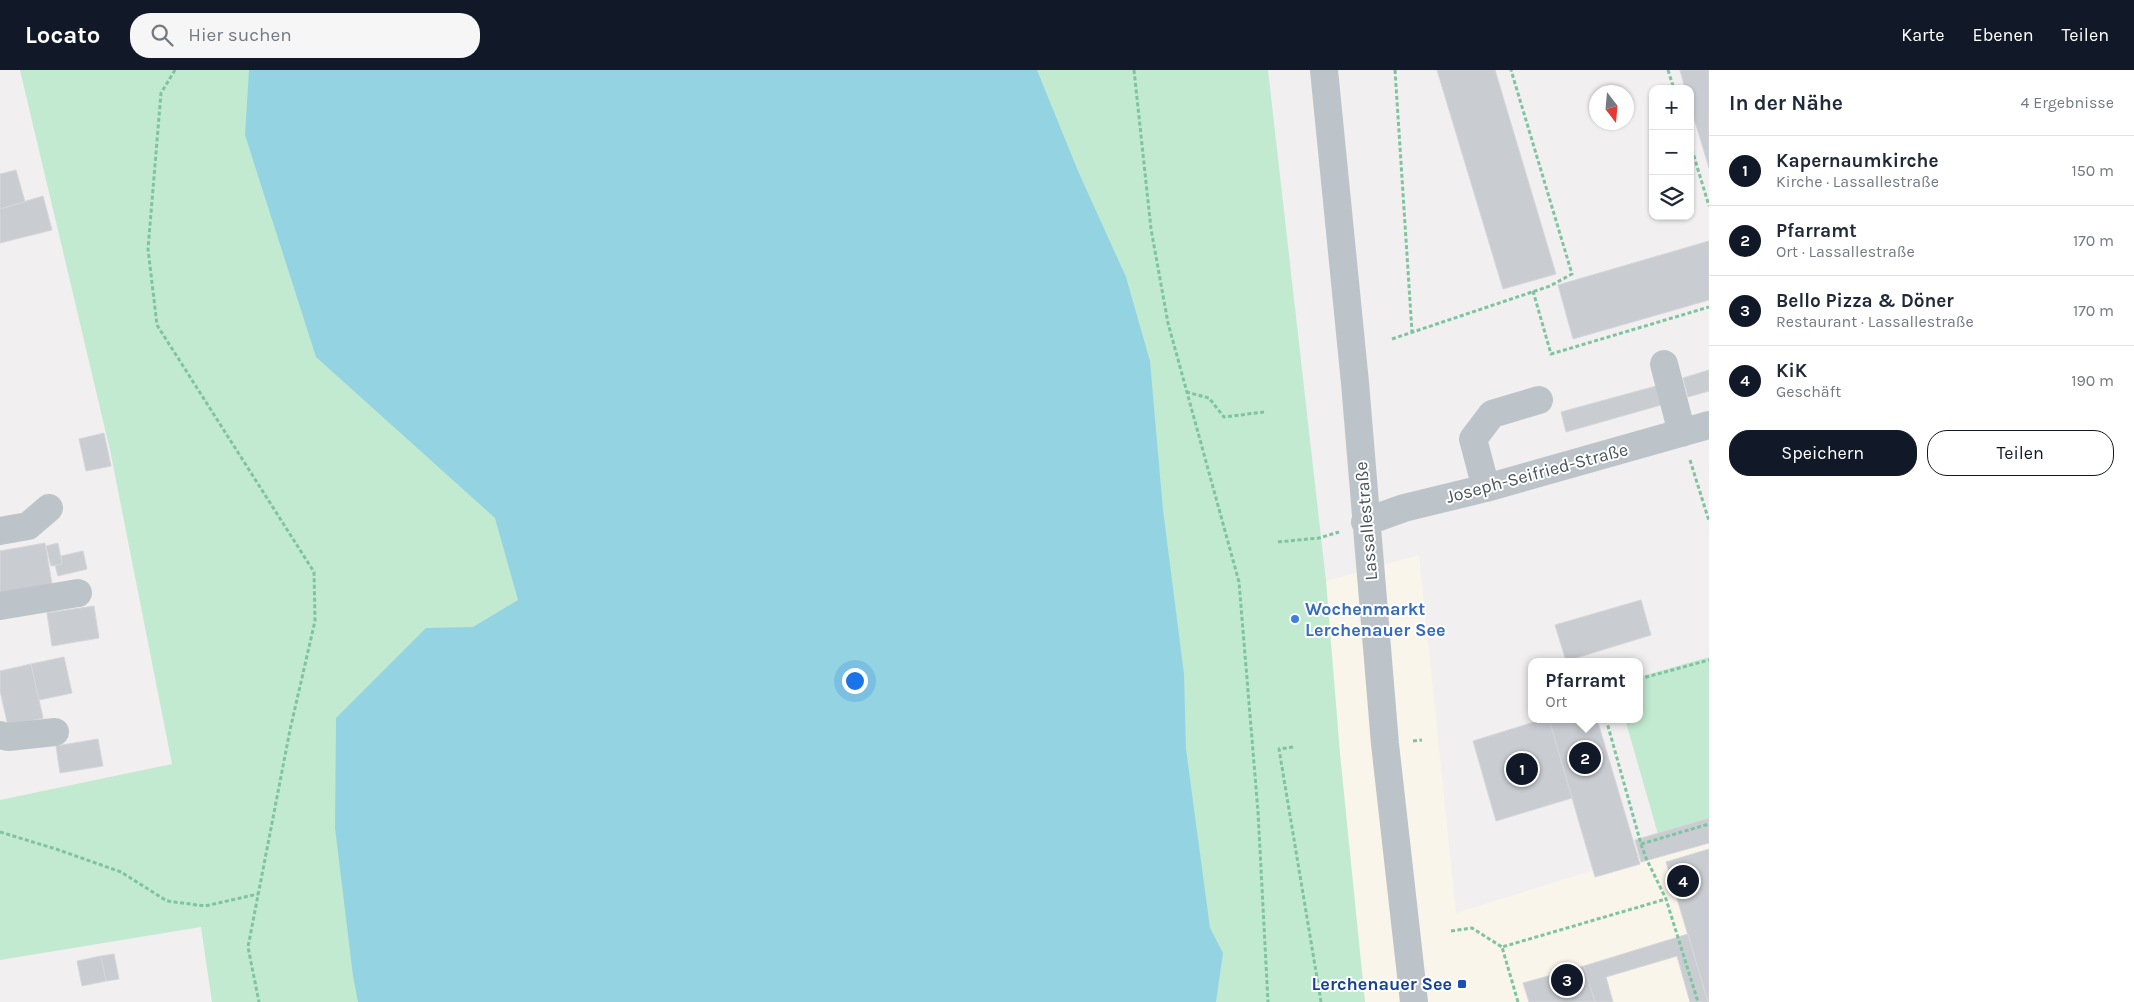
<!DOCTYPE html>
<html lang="de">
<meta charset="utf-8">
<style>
:root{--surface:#fff;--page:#f6f6f7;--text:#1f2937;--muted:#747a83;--line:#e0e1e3;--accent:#111827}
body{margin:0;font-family:Karla,sans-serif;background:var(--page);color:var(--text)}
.controls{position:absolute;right:15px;top:15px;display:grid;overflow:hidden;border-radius:10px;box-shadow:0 1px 4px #0004}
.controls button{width:45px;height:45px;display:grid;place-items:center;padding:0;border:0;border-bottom:1px solid var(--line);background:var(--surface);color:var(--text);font:25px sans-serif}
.compass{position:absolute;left:1589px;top:15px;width:45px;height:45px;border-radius:50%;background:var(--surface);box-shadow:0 1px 4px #0004;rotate:164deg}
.you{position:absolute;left:854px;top:610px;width:18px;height:18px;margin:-12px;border:4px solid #fff;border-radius:50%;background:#1a73e8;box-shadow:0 0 0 8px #1a73e833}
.badge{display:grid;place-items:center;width:32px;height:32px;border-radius:50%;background:var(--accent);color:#fff;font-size:16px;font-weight:700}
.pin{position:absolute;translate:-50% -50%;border:2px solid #fff;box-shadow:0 1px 5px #0006}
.popup{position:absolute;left:1528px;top:588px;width:115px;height:65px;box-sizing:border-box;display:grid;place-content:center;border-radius:10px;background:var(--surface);filter:drop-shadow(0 1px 4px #0005);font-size:16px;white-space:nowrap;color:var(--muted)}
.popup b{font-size:19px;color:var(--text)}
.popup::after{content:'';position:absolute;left:50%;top:100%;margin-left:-10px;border:10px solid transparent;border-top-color:var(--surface)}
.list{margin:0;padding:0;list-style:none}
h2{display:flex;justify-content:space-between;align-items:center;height:65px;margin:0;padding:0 20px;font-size:21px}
h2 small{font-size:16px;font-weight:400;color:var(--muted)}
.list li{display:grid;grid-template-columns:32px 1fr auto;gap:15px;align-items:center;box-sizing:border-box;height:70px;padding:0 20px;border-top:1px solid var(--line)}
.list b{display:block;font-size:19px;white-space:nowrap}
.list p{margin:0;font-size:16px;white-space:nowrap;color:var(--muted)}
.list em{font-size:16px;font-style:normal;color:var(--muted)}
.actions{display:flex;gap:10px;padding:15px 20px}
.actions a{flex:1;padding:11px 0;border:1px solid var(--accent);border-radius:20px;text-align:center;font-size:18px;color:var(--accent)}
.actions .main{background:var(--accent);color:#fff}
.icon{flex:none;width:28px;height:28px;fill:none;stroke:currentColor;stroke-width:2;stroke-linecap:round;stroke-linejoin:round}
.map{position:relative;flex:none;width:1709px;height:932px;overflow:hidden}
header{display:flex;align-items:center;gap:30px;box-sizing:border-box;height:70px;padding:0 25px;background:var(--accent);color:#fff}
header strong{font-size:24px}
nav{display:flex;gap:28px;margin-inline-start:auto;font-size:18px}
.search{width:350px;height:45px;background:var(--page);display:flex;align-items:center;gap:12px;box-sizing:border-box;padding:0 18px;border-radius:20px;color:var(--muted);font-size:19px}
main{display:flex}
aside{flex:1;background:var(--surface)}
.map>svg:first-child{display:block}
</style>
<header>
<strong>Locato</strong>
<div class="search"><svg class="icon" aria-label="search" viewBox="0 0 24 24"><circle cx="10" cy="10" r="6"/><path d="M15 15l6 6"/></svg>Hier suchen</div>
<nav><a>Karte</a><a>Ebenen</a><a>Teilen</a></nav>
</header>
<main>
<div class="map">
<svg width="1709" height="932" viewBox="0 0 1709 932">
<rect width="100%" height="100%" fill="#f1efef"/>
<path fill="#faf5ea" d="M1419,485L1456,843L1709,764V932H1365L1340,684L1326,511Z"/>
<path fill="#c2ead1" d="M20,0H1268L1326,511L1340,684L1365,932H212L201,857L0,890V730L172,694L110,380Z
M1709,587V764L1662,778L1625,649H1639V607Z"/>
<path fill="#94d4e2" d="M249,0H1037L1078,101L1126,207L1150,291L1163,440L1184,604L1186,679L1210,858L1223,883L1216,932H358L353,906L335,758L336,648L426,558L473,557L518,530L495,448L316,287L245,65Z"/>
<path fill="#c9ccd1" stroke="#d4d6da" d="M1437,0H1495L1556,204L1503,219Z
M1680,0H1709V98L1690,35V19H1685Z
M16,100L25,132L0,139V104Z
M43,126L52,160L0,173V139Z
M1709,171V230L1573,269L1558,215Z
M1709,300V321L1688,327L1683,308Z
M1656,316L1661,335L1566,362L1561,342Z
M104,363L111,396L86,401L79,369Z
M45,473L52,514L0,524V481Z
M58,473L62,494L51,496L46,476Z
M83,481L87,499L58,506L55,495L62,494L61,486Z
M1641,530L1651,565L1566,591L1555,555Z
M94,536L99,568L52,576L47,543Z
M64,587L72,623L39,630L31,594Z
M31,594L43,648L8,656L0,621V601Z
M1544,649H1549L1572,728L1496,751L1473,671Z
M1549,649H1597L1640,794L1595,807Z
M98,669L103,696L60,703L56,676Z
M1709,748V773L1641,792L1635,770Z
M1709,779V932H1708L1666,792Z
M1688,864L1708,932H1690L1677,886L1606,907L1613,932H1595L1584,896Z
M114,884L119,909L106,911L101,886Z
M101,886L106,911L82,916L77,891Z
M1584,896L1595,932H1529L1523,913Z"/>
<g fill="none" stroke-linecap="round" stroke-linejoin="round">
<path stroke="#7ec4a0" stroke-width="3" stroke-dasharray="4 2.5" stroke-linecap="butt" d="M175,0L161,23L148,179L157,255L314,502L315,551L290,660L248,877L259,932
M1134,0L1151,159L1168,253L1239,512L1258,742L1268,932
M1395,0L1412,262
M1668,0L1674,19
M1690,73L1709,136
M1533,221L1551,284L1709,237
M1392,269L1550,216L1572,204L1511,0
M1186,322L1209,328L1224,347L1264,342
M1690,390L1709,451
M1278,472L1319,468L1339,462
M1639,609L1709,590
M1606,649L1641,774L1646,788L1666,829L1698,932
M1413,671L1422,670
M1293,677L1279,679L1321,932
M0,762L56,779L121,802L167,831L205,836L258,824
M1641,774L1709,754
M1451,861L1472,858L1502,877
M1518,932L1502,877L1666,829"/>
<path stroke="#bcc4ca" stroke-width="28" d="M1324,0L1355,313L1385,674L1414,932
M1664,294L1682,363
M1486,418L1473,369L1492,344L1539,330
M1365,452L1404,438L1486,418L1709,355
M0,461L28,456L49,438
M0,536L78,523
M0,665L8,667L55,662"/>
</g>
<circle fill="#3f7fe0" stroke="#fff" stroke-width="2" cx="1295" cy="549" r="5"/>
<rect fill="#1a4fb4" stroke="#fff" stroke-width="2" x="1457" y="909" width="10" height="10" rx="2.5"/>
<g text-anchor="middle" stroke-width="4" stroke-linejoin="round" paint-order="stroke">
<g font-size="18" fill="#49535a" stroke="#fff">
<text transform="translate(1537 403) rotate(-15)" y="6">Joseph-Seifried-Straße</text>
<text transform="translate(1366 451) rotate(-95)" y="6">Lassallestraße</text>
</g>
<g font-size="18" font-weight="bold" fill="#366cbe" stroke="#fff" text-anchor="start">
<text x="1305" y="545">Wochenmarkt<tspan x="1305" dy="21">Lerchenauer See</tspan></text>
</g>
<g font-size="18" font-weight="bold" fill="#164399" stroke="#fff" text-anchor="end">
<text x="1452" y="920">Lerchenauer See</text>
</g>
</g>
</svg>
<div class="controls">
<button>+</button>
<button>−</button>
<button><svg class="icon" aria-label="layers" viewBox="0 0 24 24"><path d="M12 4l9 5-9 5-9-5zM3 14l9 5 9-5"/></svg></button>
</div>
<svg class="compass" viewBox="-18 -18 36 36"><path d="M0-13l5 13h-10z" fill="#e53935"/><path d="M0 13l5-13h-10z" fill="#747a83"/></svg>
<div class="you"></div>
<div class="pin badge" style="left:1522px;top:699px">1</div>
<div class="pin badge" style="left:1585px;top:688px">2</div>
<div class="popup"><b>Pfarramt</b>Ort</div>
<div class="pin badge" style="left:1567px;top:910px">3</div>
<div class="pin badge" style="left:1683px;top:811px">4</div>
</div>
<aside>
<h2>In der Nähe<small>4 Ergebnisse</small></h2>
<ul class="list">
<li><span class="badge">1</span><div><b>Kapernaumkirche</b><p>Kirche · Lassallestraße</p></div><em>150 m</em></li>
<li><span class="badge">2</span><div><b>Pfarramt</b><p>Ort · Lassallestraße</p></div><em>170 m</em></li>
<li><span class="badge">3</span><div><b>Bello Pizza &amp; Döner</b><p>Restaurant · Lassallestraße</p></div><em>170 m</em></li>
<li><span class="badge">4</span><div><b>KiK</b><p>Geschäft</p></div><em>190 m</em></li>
</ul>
<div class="actions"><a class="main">Speichern</a><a>Teilen</a></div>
</aside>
</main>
